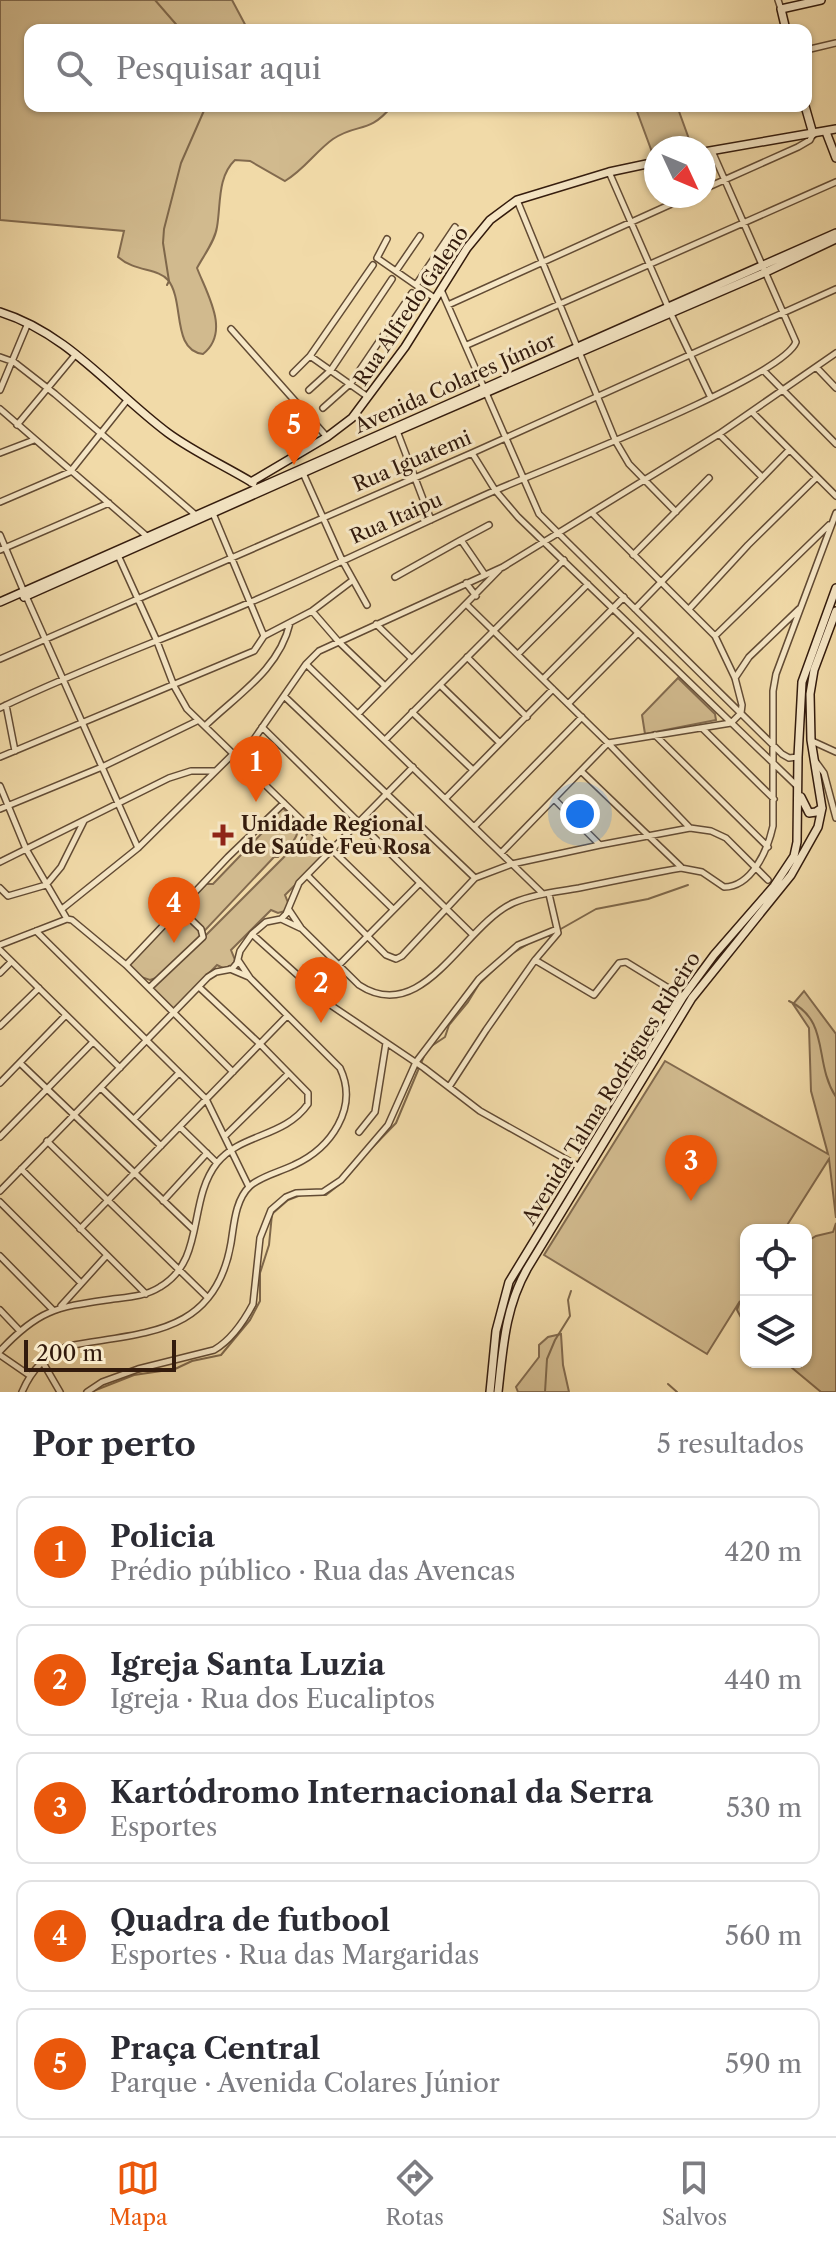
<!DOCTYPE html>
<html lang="pt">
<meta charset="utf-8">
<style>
:root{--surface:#fff;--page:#f7f7f7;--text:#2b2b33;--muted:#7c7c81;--line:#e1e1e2;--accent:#ea580c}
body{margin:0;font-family:"Libre Caslon Text",serif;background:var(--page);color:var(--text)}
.controls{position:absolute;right:24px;bottom:24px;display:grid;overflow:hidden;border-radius:16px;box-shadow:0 2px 6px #0004}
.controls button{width:72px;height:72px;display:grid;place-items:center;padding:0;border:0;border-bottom:2px solid var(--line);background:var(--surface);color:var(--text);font:40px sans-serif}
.compass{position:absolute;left:644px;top:136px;width:72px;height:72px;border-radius:50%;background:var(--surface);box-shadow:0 2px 6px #0004;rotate:134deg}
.scale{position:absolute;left:24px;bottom:20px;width:152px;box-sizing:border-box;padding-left:8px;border:4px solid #331b0d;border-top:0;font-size:22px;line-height:28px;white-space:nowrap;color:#331b0d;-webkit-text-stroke:6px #f6e7c6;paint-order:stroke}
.you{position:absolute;left:580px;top:814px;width:28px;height:28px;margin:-20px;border:6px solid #fff;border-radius:50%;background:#1a73e8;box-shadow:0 0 0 12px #1a73e833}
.badge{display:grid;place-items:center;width:52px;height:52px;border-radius:50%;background:var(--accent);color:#fff;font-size:26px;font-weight:700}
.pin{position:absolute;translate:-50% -66px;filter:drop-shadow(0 2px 4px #0008)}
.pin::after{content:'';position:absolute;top:42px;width:28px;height:24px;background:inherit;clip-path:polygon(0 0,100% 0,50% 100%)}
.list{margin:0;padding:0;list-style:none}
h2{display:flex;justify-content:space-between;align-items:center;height:104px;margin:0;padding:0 32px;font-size:34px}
h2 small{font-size:26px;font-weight:400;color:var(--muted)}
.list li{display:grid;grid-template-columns:52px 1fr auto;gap:24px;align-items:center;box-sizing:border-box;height:112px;margin:0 16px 16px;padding:0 16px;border:2px solid var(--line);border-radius:16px}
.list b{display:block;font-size:30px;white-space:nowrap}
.list p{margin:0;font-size:26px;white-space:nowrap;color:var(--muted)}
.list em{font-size:26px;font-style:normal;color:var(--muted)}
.icon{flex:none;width:44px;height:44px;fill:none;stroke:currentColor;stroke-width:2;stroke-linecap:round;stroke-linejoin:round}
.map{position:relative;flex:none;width:836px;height:1392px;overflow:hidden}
.search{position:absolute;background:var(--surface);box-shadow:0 2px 6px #0004;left:24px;right:24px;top:24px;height:88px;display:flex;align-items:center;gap:20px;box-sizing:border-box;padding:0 28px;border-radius:16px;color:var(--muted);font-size:30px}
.sheet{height:744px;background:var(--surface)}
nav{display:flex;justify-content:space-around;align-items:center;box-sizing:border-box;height:112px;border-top:2px solid var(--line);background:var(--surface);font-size:22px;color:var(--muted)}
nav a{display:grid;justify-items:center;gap:4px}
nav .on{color:var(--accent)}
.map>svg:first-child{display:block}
</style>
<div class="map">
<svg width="836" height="1392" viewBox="0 0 836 1392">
<rect width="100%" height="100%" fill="#f1daa8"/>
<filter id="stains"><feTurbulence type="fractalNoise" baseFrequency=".0025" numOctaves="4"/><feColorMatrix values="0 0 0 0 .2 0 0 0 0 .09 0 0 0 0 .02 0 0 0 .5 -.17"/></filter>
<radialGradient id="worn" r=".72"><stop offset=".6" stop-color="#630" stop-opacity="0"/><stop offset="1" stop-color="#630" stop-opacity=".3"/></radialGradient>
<path fill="#d1ba8e" stroke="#826a4e" stroke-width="2" d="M0,0H232L248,30H30V106H392C368,135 359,122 333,139C316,151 304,170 285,181L250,161L235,160C217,177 221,205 217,227C215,241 204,255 197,268C207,294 231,332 203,354C171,350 185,301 168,280C158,268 135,272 118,257L124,231L0,220Z
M635,106H677L689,139L656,148L652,152Z
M678,678L715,714L716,720L645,734L642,715Z
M282,807C306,830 300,836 278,857H274L162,976L150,980L141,977L128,964L206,884H213L263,832V826Z
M311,830L331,849L285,895L289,905L285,911L278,913L271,910L231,950L235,960L232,967L225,969L217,965L172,1011L151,990Z
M804,991L836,1034V1218L829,1159L784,1230H746V1327L737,1310L740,1301L707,1354L544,1255L665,1061L828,1154L811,1091L809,1028L793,1004Z
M836,1223V1392H821L785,1362H806V1242L816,1236L833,1232Z
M561,1334L563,1365L569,1392H518L516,1387L539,1357V1345L548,1337Z"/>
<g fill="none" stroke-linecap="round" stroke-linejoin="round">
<path stroke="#7e674a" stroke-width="2" d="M155,0L181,30
M167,285L169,281L163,243L164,229L181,163L206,106
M559,930L596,909L648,899L688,885
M513,953L528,944
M789,1001C831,1021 813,1062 836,1097
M430,1047L445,1037L449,1025L468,1002L479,984L502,962
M368,1152L396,1123L424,1056
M347,1176L359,1163
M311,1195H326L340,1184
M668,1384L677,1392
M91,1392L134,1375L175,1369L192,1361L221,1355L250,1320L260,1301V1273L269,1245L272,1214L288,1200L301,1195
M545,1392L547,1359L555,1340L570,1316L568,1300L571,1291"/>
<defs>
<path id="street" d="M778,0L781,9
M806,50L836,43
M609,172L668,307
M704,189L798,147L810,140L813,134
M517,200L616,442L629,464L676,512
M387,239L377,258L436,299
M396,271L420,236
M416,285L455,227
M442,292L539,514L782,754L789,758L798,757
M448,305L689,196
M671,314L710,396
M231,329L327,437
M467,345L836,182
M310,356L373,265
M0,357L14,362L55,394L198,517
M816,367L836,388
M764,371L836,444
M293,373L310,356L368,397
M0,390L28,323
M309,390L331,370L392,279
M323,408L351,383L412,293
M0,409L150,539
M752,412L836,496
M17,425L76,354
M397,431L431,520
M719,434L762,477
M0,453L34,440
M472,453L495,490L518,517L797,786
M303,473L342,560L367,605
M0,502L70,472L128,399
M212,511L264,636
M592,513L715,636L735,678L742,705L741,713L731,723
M0,535L24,592
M461,540L489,525
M0,550L109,503
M117,553L156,639L174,686L187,709L393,909
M633,555L709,478
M395,577L461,540L485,575
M466,583L476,596
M26,596L138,848
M467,605L608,743L690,828
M690,608L748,545L816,478
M635,609L789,450
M312,611L338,641L385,686
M376,624L412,659
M264,636L312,611L353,580
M715,636L829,525
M518,654L588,584
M467,657L527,717
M0,659L472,453L836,289
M306,664L543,894
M735,678L749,657L799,609
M543,679L624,597
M440,685L500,743
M284,696L475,878
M568,704L638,633
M6,705L15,751
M0,708C82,668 168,638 251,602C333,567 413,527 494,491C541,470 782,379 796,342L712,151
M412,712L473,770
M358,714L499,570
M205,726C237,695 279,670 290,623
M262,727L473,935
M702,728L774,799
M655,735L768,847
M385,740L564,560
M812,741L836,752
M0,757L254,651L264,636
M816,762L824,773L836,818
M250,768L252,742L306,664L319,651L503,567L719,434L836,353
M581,771L681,867
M0,786L26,849L67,919
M445,799L553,689
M554,799L599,844
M0,809L102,767L197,721
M474,827L582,717
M501,853L608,743L731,723
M0,862L169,778L191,771H215
M307,875L386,955L396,959L402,956L475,878L512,864L600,845L690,828L711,831L726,838L768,880
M0,888L8,896L46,885L61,867L84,821
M549,894L558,933L535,960L594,995L619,963L626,962L683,997
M62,909L138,848L233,754
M289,910L301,928L359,985C423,1027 463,926 513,903C534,894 557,892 579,888C613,881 647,874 681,868L702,872L724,887C752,887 768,849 773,826V691L776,674L836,513
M281,919L300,928
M36,931L206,1099L249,1187
M252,934L332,1006L424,1068L480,1111L578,1166
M0,945L67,919L72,920L126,965L233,1072
M0,950L120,1068
M126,965L228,857L284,803
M339,965L420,883
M230,969L249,977
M0,973L11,962
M149,988L203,937L201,929L180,909
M0,1026L39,988
M20,1063L194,1230
M0,1083L66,1015
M449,1087L486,1030L535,960
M101,1088L161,1146
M134,1119L179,1073
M180,1127L217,1163
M359,1132L375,1112L386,1043
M226,1135L288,1074
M0,1137L93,1042
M47,1141L208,1298
M21,1169L146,1294
M0,1191L208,977L216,972L232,969L237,963L240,951L252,934L266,922L281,919L286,914L299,883L413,767
M163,1201L207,1153
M0,1202L81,1283
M80,1229L287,1016
M0,1256L53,1310
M61,1306L107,1255
M0,1310L19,1330
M0,1351C40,1308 58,1307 113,1299C130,1297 146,1296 160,1287C206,1260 187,1201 217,1163C241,1133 284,1138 308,1104V1093L261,1045L199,987
M0,1355L29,1375
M42,1361L60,1392
M22,1392C32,1369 45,1356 68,1346C142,1332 215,1337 231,1243C234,1225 235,1200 250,1186C261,1176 280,1172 294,1165C331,1148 359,1108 340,1068L250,978L238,960
M87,1392L102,1382L138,1369L214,1350C231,1340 244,1321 253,1304L260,1238L271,1210L286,1197L296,1193L323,1192L341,1180L388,1125L416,1062L479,979L518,945L557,929"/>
<path id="secondary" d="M786,30L781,9L821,0
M805,106L813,134
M826,132L836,158
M704,152L836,129
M0,312C68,333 113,392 168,433C194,452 225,466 253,483
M251,482L327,437L352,418L405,347L467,248L490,220L517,200L609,172L656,162
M24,597L397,431L766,272L836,239
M0,602L836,233
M801,797L809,813L816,812L822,808
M490,1392L496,1331L509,1282L683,997L714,955L774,886L794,856L797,842L798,757L802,682L836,588
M498,1392C503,1348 505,1308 527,1269L692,998L791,875L818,827L822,808L811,740L810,694L814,670L836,611"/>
</defs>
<use href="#street" stroke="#624b34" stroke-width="8"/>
<use href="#secondary" stroke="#331b0d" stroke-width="10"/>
<use href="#street" stroke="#f6e7c6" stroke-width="5"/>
<use href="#secondary" stroke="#f6e7c6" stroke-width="7"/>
</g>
<path fill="#8f2418" stroke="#f6e7c6" stroke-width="3" d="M219 823h8v8h8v8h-8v8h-8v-8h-8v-8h8z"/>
<g text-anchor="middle" stroke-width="6" stroke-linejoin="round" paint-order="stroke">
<g font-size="20" fill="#331b0d" stroke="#f6e7c6">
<text transform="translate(411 306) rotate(-56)" y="7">Rua Alfredo Galeno</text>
<text transform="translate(455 383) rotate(-24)" y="7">Avenida Colares Júnior</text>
<text transform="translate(412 461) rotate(-23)" y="7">Rua Iguatemi</text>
<text transform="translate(396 518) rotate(-24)" y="7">Rua Itaipu</text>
<text transform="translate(611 1088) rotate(-58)" y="7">Avenida Talma Rodrigues Ribeiro</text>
</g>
<g font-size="20" font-weight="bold" fill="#331b0d" stroke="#f6e7c6" text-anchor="start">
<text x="241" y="831">Unidade Regional<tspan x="241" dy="23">de Saúde Feu Rosa</tspan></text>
</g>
</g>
<rect width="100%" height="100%" filter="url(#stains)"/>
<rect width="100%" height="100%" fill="url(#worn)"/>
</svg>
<div class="controls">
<button><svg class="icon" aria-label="locate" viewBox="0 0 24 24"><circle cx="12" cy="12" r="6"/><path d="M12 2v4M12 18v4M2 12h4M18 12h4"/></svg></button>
<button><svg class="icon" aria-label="layers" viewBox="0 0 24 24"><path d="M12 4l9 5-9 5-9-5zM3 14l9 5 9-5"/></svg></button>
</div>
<svg class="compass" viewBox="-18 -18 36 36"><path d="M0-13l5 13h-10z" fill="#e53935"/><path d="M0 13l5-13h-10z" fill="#7c7c81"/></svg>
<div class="scale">200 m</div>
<div class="you"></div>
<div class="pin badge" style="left:256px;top:802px">1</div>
<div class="pin badge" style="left:321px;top:1023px">2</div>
<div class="pin badge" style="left:691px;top:1201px">3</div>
<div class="pin badge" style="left:174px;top:943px">4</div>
<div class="pin badge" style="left:294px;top:465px">5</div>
<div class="search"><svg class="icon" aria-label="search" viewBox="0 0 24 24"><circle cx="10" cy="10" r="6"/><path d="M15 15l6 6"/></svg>Pesquisar aqui</div>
</div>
<section class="sheet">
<h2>Por perto<small>5 resultados</small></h2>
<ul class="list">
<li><span class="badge">1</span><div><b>Policia</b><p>Prédio público · Rua das Avencas</p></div><em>420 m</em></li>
<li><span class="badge">2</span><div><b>Igreja Santa Luzia</b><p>Igreja · Rua dos Eucaliptos</p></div><em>440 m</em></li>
<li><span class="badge">3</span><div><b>Kartódromo Internacional da Serra</b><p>Esportes</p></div><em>530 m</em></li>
<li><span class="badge">4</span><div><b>Quadra de futbool</b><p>Esportes · Rua das Margaridas</p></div><em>560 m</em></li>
<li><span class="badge">5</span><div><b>Praça Central</b><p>Parque · Avenida Colares Júnior</p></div><em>590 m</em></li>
</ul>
</section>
<nav>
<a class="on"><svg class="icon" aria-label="map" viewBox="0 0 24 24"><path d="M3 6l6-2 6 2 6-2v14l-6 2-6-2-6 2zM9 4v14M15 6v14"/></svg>Mapa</a>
<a><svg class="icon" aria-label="directions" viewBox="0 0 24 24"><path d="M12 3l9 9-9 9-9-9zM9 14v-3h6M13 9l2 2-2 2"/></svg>Rotas</a>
<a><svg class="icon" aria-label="saved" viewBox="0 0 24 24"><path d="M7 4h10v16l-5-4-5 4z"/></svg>Salvos</a>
</nav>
